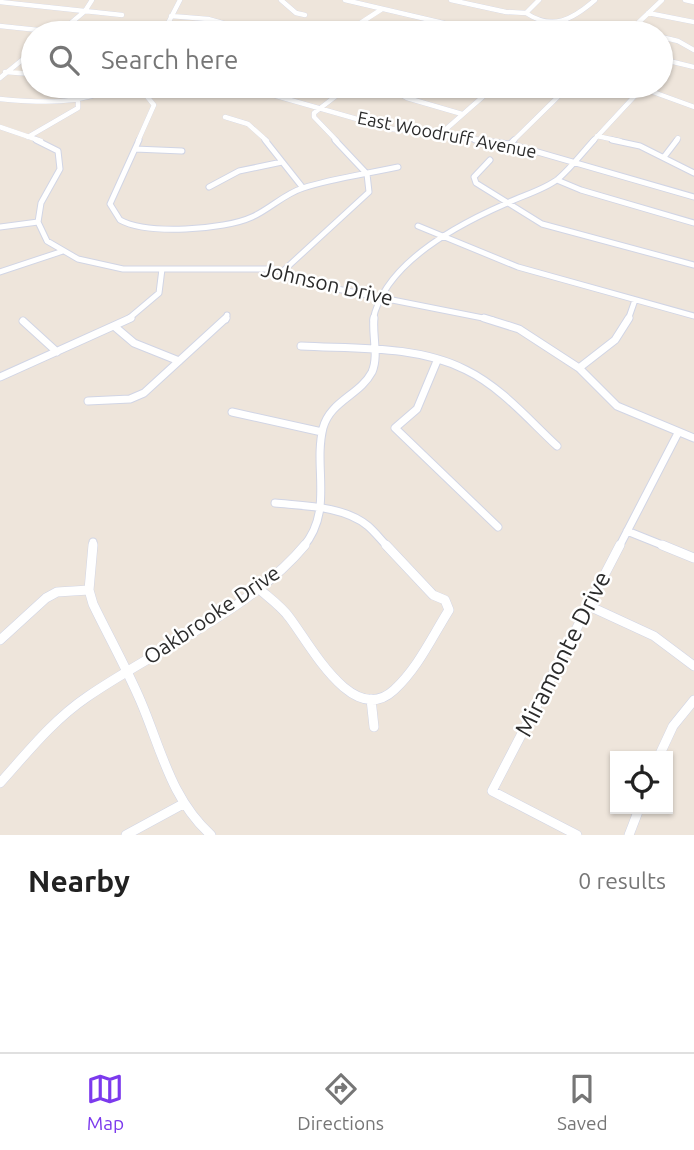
<!DOCTYPE html>
<style>
:root{--surface:#fff;--page:#f6f6f6;--text:#222;--muted:#767676;--line:#e0e0e0;--accent:#7c3aed}
body{margin:0;font-family:Ubuntu,sans-serif;background:var(--page);color:var(--text)}
.controls{position:absolute;right:21px;bottom:21px;display:grid;overflow:hidden;border-radius:0px;box-shadow:0 2px 5px #0004}
.controls button{width:63px;height:63px;display:grid;place-items:center;padding:0;border:0;border-bottom:2px solid var(--line);background:var(--surface);color:var(--text);font:35px sans-serif}
.list{margin:0;padding:0;list-style:none}
h2{display:flex;justify-content:space-between;align-items:center;height:91px;margin:0;padding:0 28px;font-size:30px}
h2 small{font-size:23px;font-weight:400;color:var(--muted)}
.icon{flex:none;width:38px;height:38px;fill:none;stroke:currentColor;stroke-width:2;stroke-linecap:round;stroke-linejoin:round}
.map{position:relative;flex:none;width:694px;height:835px;overflow:hidden}
.search{position:absolute;background:var(--surface);box-shadow:0 2px 5px #0004;left:21px;right:21px;top:21px;height:77px;display:flex;align-items:center;gap:18px;box-sizing:border-box;padding:0 24px;border-radius:38px;color:var(--muted);font-size:26px}
.sheet{height:217px;background:var(--surface)}
nav{display:flex;justify-content:space-around;align-items:center;box-sizing:border-box;height:98px;border-top:2px solid var(--line);background:var(--surface);font-size:19px;color:var(--muted)}
nav a{display:grid;justify-items:center;gap:4px}
nav .on{color:var(--accent)}
.map>svg:first-child{display:block}
</style>
<div class="map">
<svg width="694" height="835" viewBox="0 0 694 835">
<rect width="100%" height="100%" fill="#eee5db"/>
<g fill="none" stroke-linecap="round" stroke-linejoin="round">
<defs>
<path id="minor-far3" d="M281,0L296,13L305,15
M345,0L486,33
M451,0L506,12L526,13
M539,0L526,13C553,31 573,19 595,0
M685,0L694,2
M0,2L122,15
M648,13L694,22
M171,16L208,19L237,27
M0,26L67,33
M59,33L85,11L92,0
M163,33L180,0
M345,33L382,9
M528,33L542,21
M640,33L637,26L639,22L662,0
M661,37L678,41L694,50
M661,59L694,67
M5,72L33,74
M0,78L33,51
M120,86L145,94L154,105L138,141
M241,86L392,129L489,141
M336,86V96L314,113V117L337,141
M396,86L400,94L407,98L462,114
M476,86L491,89
M642,88L694,107
M0,99C42,103 80,105 119,86
M225,117L248,124L267,141
M0,127L41,141
M444,135L445,130L495,86
M597,136L620,141
M28,137L78,108V102
M513,141L569,86
M593,141L644,86
M676,141L678,138"/>
<path id="minor-far2" d="M36,140L58,151L60,169L41,203L38,222L47,241L78,259L123,269H273L337,289L493,320
M139,140L110,204L120,220C147,235 224,230 252,217C270,209 284,194 303,188C334,178 367,174 398,167
M265,140L303,188
M475,140L510,144L694,197
M612,140L640,146L694,173
M510,144L514,140
M135,149L182,151
M664,157L677,140
M490,160L474,177L476,183L542,224L694,265
M557,180L581,190L694,223
M209,187L239,171L282,162
M418,226L518,267L694,316
M0,227L38,222
M283,271L369,192L367,174L335,140
M0,272L63,251
M127,320L159,293L162,269
M226,320L227,315
M373,320C384,264 457,225 505,204C521,196 544,190 558,179C571,168 583,152 594,140
M628,320L635,300"/>
<path id="minor-far1" d="M484,318L519,329L579,368L617,406L694,438
M23,321L57,352
M114,326L134,343L179,361
M301,346C355,349 417,345 466,370C501,387 529,420 557,446
M437,361L417,409L395,428L498,527
M579,368L615,340L629,318
M0,377L131,318
M88,401L130,399L144,393L226,318
M232,412L322,432
M275,503C305,506 344,506 368,526C375,532 381,540 388,547
M627,531L667,547
M93,547V542
M303,547C334,511 313,468 323,428C330,401 360,395 372,372C379,356 372,335 374,318
M619,547L678,433"/>
<path id="minor" d="M662,545L694,558
M258,588C268,597 281,606 289,617C310,644 353,728 394,690C418,668 432,637 449,610L445,600L433,595L386,545
M89,590L93,545
M589,606L654,636L694,666
M0,640L46,598L57,592L89,590L93,604C109,637 127,669 141,702C161,749 171,799 211,835
M371,699L374,727
M659,756L673,726L694,700
M0,783C27,753 53,720 87,697C155,650 252,609 305,545
M126,835L183,804
M577,835L492,791L620,545
M629,835L639,809"/>
</defs>
<use href="#minor-far3" stroke="#d1d5e5" stroke-width="5"/>
<use href="#minor-far2" stroke="#d1d5e5" stroke-width="7"/>
<use href="#minor-far1" stroke="#d1d5e5" stroke-width="9"/>
<use href="#minor" stroke="#d1d5e5" stroke-width="10"/>
<use href="#minor-far3" stroke="#fff" stroke-width="4.5"/>
<use href="#minor-far2" stroke="#fff" stroke-width="5"/>
<use href="#minor-far1" stroke="#fff" stroke-width="7"/>
<use href="#minor" stroke="#fff" stroke-width="9"/>
</g>
<g text-anchor="middle" stroke-width="5" stroke-linejoin="round" paint-order="stroke">
<g font-size="18" fill="#2b2b2b" stroke="#fff">
<text transform="translate(447 135) rotate(11)" y="6">East Woodruff Avenue</text>
</g>
<g font-size="21" fill="#2b2b2b" stroke="#fff">
<text transform="translate(327 284) rotate(13)" y="7">Johnson Drive</text>
<text transform="translate(212 615) rotate(-34)" y="7">Oakbrooke Drive</text>
</g>
<g font-size="24" fill="#2b2b2b" stroke="#fff">
<text transform="translate(563 654) rotate(-63)" y="8">Miramonte Drive</text>
</g>
</g>
</svg>
<div class="controls">
<button><svg class="icon" aria-label="locate" viewBox="0 0 24 24"><circle cx="12" cy="12" r="6"/><path d="M12 2v4M12 18v4M2 12h4M18 12h4"/></svg></button>
</div>
<div class="search"><svg class="icon" aria-label="search" viewBox="0 0 24 24"><circle cx="10" cy="10" r="6"/><path d="M15 15l6 6"/></svg>Search here</div>
</div>
<section class="sheet">
<h2>Nearby<small>0 results</small></h2>
<ul class="list">
</ul>
</section>
<nav>
<a class="on"><svg class="icon" aria-label="map" viewBox="0 0 24 24"><path d="M3 6l6-2 6 2 6-2v14l-6 2-6-2-6 2zM9 4v14M15 6v14"/></svg>Map</a>
<a><svg class="icon" aria-label="directions" viewBox="0 0 24 24"><path d="M12 3l9 9-9 9-9-9zM9 14v-3h6M13 9l2 2-2 2"/></svg>Directions</a>
<a><svg class="icon" aria-label="saved" viewBox="0 0 24 24"><path d="M7 4h10v16l-5-4-5 4z"/></svg>Saved</a>
</nav>
